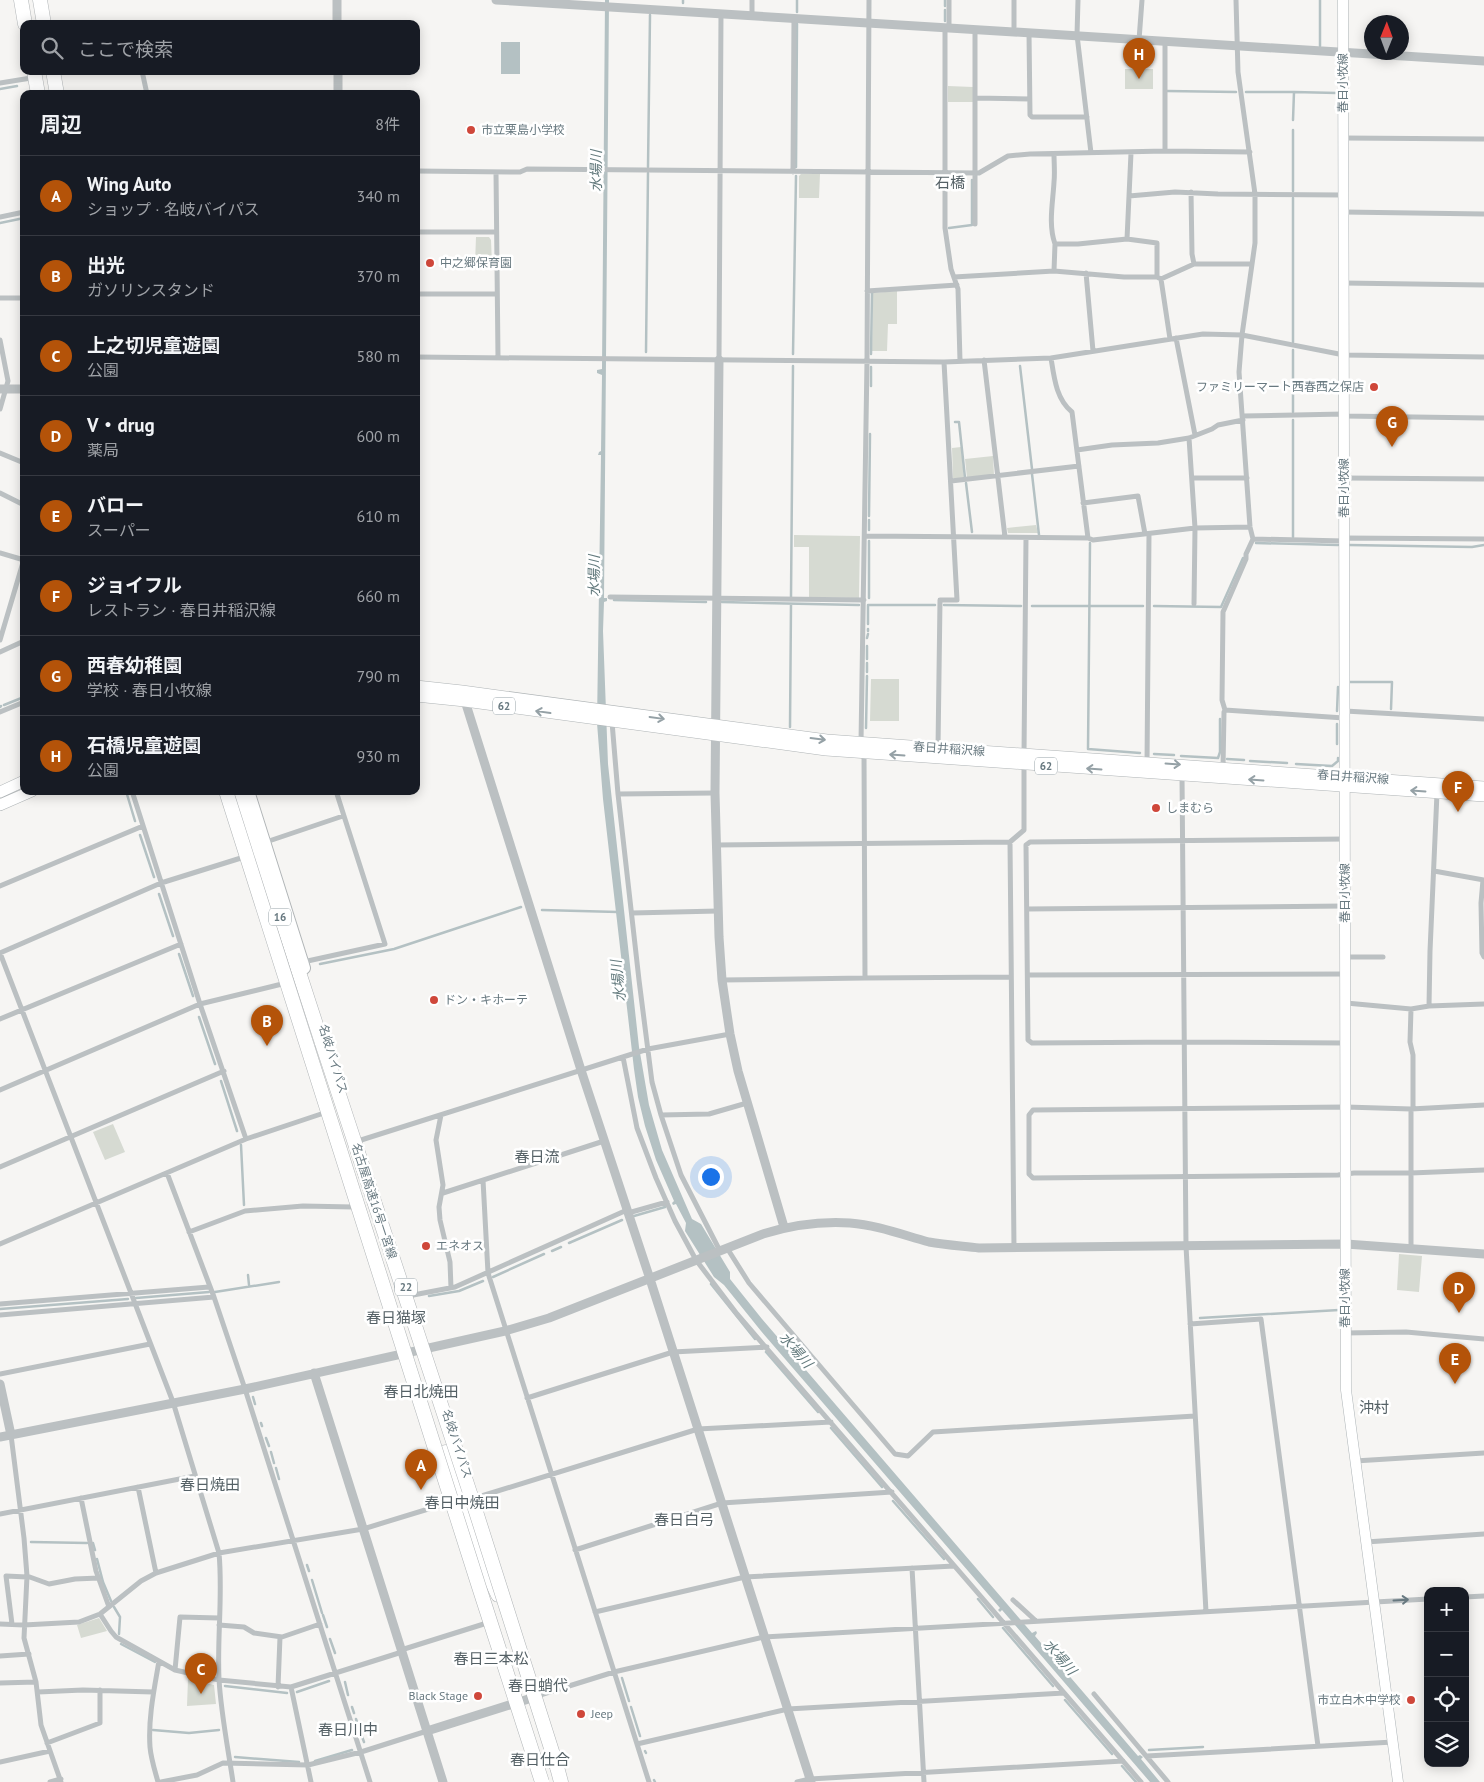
<!DOCTYPE html>
<html lang="ja">
<meta charset="utf-8">
<style>
:root{--surface:#171b24;--page:#20242c;--text:#f1f3f6;--muted:#9ea1a6;--line:#363941;--accent:#b45309}
body{margin:0;font-family:"PT Sans","Noto Sans JP",sans-serif;background:var(--page);color:var(--text)}
.controls{position:absolute;right:15px;bottom:15px;display:grid;overflow:hidden;border-radius:10px;box-shadow:0 2px 12px #0003}
.controls button{width:45px;height:45px;display:grid;place-items:center;padding:0;border:0;border-bottom:1px solid var(--line);background:var(--surface);color:var(--text);font:25px sans-serif}
.compass{position:absolute;left:1364px;top:15px;width:45px;height:45px;border-radius:50%;background:var(--surface);box-shadow:0 2px 12px #0003;rotate:1deg}
.you{position:absolute;left:710px;top:1176px;width:18px;height:18px;margin:-12px;border:4px solid #fff;border-radius:50%;background:#1a73e8;box-shadow:0 0 0 8px #1a73e833}
.badge{display:grid;place-items:center;width:32px;height:32px;border-radius:50%;background:var(--accent);color:#fff;font-size:16px;font-weight:700}
.pin{position:absolute;translate:-50% -41px;filter:drop-shadow(0 1px 2px #0008)}
.pin::after{content:'';position:absolute;top:26px;width:18px;height:15px;background:inherit;clip-path:polygon(0 0,100% 0,50% 100%)}
.list{margin:0;padding:0;list-style:none}
h2{display:flex;justify-content:space-between;align-items:center;height:65px;margin:0;padding:0 20px;font-size:21px}
h2 small{font-size:16px;font-weight:400;color:var(--muted)}
.list li{display:grid;grid-template-columns:32px 1fr auto;gap:15px;align-items:center;box-sizing:border-box;height:80px;padding:0 20px;border-top:1px solid var(--line)}
.list b{display:block;font-size:19px;white-space:nowrap}
.list p{margin:0;font-size:16px;white-space:nowrap;color:var(--muted)}
.list em{font-size:16px;font-style:normal;color:var(--muted)}
.icon{flex:none;width:28px;height:28px;fill:none;stroke:currentColor;stroke-width:2;stroke-linecap:round;stroke-linejoin:round}
.map{position:relative;flex:none;width:1484px;height:1782px;overflow:hidden}
.search{position:absolute;background:var(--surface);box-shadow:0 2px 12px #0003;left:20px;top:20px;width:400px;height:55px;display:flex;align-items:center;gap:12px;box-sizing:border-box;padding:0 18px;border-radius:10px;color:var(--muted);font-size:19px}
.panel{position:absolute;background:var(--surface);box-shadow:0 2px 12px #0003;left:20px;top:90px;width:400px;height:705px;border-radius:10px}
.map>svg:first-child{display:block}
</style>
<div class="map">
<svg width="1484" height="1782" viewBox="0 0 1484 1782">
<rect width="100%" height="100%" fill="#f6f5f3"/>
<path fill="#d6dad2" d="M1125,69H1153V89H1125Z
M948,86L973,87V102H948Z
M801,174H820L819,198H799V176Z
M476,237H489L491,240L492,264H475Z
M897,291V324H888L887,351H872L873,293Z
M961,447L964,478L955,479L953,478L952,448Z
M993,456L994,475L967,478L965,459Z
M1036,525L1038,533H1008L1007,528Z
M794,535L860,536L859,598L809,597V547H794Z
M871,679H899V721H870Z
M113,1124L125,1152L105,1160L93,1132Z
M1399,1254L1422,1256L1419,1292L1397,1290Z
M99,1618L107,1631L81,1638L77,1625Z
M188,1679L214,1685L216,1704L187,1706Z"/>
<path fill="#b4c1c3" d="M605,0H609L604,598H607V601L604,602L603,631L608,764L639,1047L649,1105L662,1150L692,1219L701,1224L730,1272V1279L762,1319L1032,1633L1036,1631L1037,1633L1035,1636L1138,1756L1140,1755L1143,1757L1141,1759L1160,1782H1150L1002,1610L1000,1612L998,1610L1000,1608L761,1331L724,1285L714,1277L685,1231L686,1223L676,1204L673,1205L672,1203L674,1201L656,1160L645,1126L638,1097L634,1069L603,799L597,723L601,455H598L599,452L601,451L602,375L597,373V370L602,369Z
M501,42H520V74H501Z"/>
<g fill="none" stroke-linecap="round" stroke-linejoin="round">
<path stroke="#b4c1c3" stroke-width="2.5" d="M683,3V0
M945,6V0
M797,12V0
M945,21V10
M1320,46V0
M0,89L17,86
M1167,91L1236,92
M1246,92H1294
M1293,120L1294,92L1337,93
M648,167L650,15
M796,167L797,24
M1293,191V130
M0,223L24,218
M949,228L972,225V180
M1293,342V198
M1293,350V412
M646,352L648,173
M793,354L796,176
M871,354L872,293
M1020,366L1032,469
M871,386V367
M955,422H959L965,478
M1032,474L1039,535
M966,483L972,532
M869,516L870,434
M869,530V520
M1293,537V420
M1090,543L1088,749L1140,753
M1256,543L1338,545
M1349,545L1472,547L1484,545
M791,597L793,366
M869,598V541
M614,600L706,602
M722,602L859,605
M944,605L1021,606
M1032,606H1143
M1154,606L1221,607L1243,558
M868,624V605H935
M868,631V629
M867,638L868,634
M867,659V646
M867,672V663
M1349,682H1392L1391,709
M4,705L24,697
M0,707L1,706
M1337,711L1338,687
M1337,724V744
M790,727L791,604
M866,728L867,676
M1154,754L1174,755
M1181,756L1218,758L1220,752V719
M1227,759L1244,760
M1250,761L1287,763
M1296,764L1332,766L1338,761V758
M126,791L135,821
M140,835L154,877
M159,894L173,936
M542,910L618,912
M179,954L193,996
M320,964L394,949L521,907
M199,1017L215,1064
M221,1081L237,1131
M241,1145L244,1205
M634,1216L665,1207
M569,1243L622,1220
M552,1251L561,1247
M248,1275L249,1285
M493,1277L544,1254
M711,1284L755,1339
M215,1292L279,1282
M429,1296L459,1291L483,1281
M136,1298L209,1292
M0,1309L128,1299
M1200,1318L1339,1310
M766,1352L818,1412
M253,1397L255,1404
M261,1423L262,1426
M831,1428L882,1487
M266,1438L269,1446
M271,1452L274,1463
M276,1468L279,1479
M893,1501L944,1559
M31,1542L87,1543
M93,1543L95,1550
M97,1559L103,1582L111,1601
M307,1565L309,1571
M312,1580L322,1613
M978,1599L993,1617
M114,1607L120,1617L119,1634
M323,1615L327,1627
M1003,1628L1053,1686
M330,1639L335,1653
M121,1644L155,1662
M622,1678L629,1701
M345,1682L348,1695
M225,1686L287,1693
M297,1692L329,1681
M1065,1700L1112,1754
M352,1707L354,1713
M631,1707L640,1736
M356,1719L357,1722
M153,1730L189,1733L219,1730
M360,1731L364,1742
M1149,1750L1203,1747
M645,1751L646,1753
M235,1757L299,1762
M315,1761L352,1750
M1122,1766L1136,1782
M654,1780L655,1782"/>
<defs>
<path id="secondary" d="M1343,0L1346,1390L1398,1782"/>
<path id="primary" d="M416,686L462,691L827,740L1484,787
M416,696L465,701L826,750L1484,796
M0,792L24,781
M0,805L32,791"/>
<path id="trunk" d="M248,791L304,968"/>
<path id="motorway" d="M21,0L25,24
M40,0L44,24
M34,71L38,94
M53,71L57,94
M240,791L322,1043
M446,1452L480,1557L498,1595
M557,1767L561,1782"/>
</defs>
<use href="#secondary" stroke="#adb4b7" stroke-width="11"/>
<use href="#primary" stroke="#afb4b6" stroke-width="12"/>
<use href="#trunk" stroke="#b1b5b7" stroke-width="14"/>
<use href="#motorway" stroke="#b1b5b7" stroke-width="15"/>
<path stroke="#bbc0c2" stroke-width="5" d="M1078,0L1077,35L1091,153
M752,15V0
M945,27V228L951,269L958,289L960,361
M949,28V0
M975,29V224
M1014,32V0
M1029,33L1030,115L1032,117H1087
M1139,40L1142,0
M1165,41V151
M142,71L147,94
M0,83L31,78
M975,98L1030,99
M1343,138L1484,139
M1054,154C1054,163 1055,173 1054,182C1053,202 1048,224 1055,244H1078L1127,239L1157,243V277
M416,171L520,172L527,169L979,173L1008,156L1030,154L1165,151L1250,152
M496,172L498,357
M793,172L794,18
M1191,192L1192,254L1194,264
M1129,196L1131,153
M1343,212L1484,214
M0,217L24,212
M416,232H496
M1127,239L1129,196L1175,192L1218,194L1343,195
M1054,271L1055,244
M1086,273L1093,351
M954,277L1054,271L1124,277H1157L1161,279L1194,264H1251
M1161,279L1170,339
M1343,283L1484,285
M867,291L957,285
M416,294H497
M0,298H24
M1176,338L1195,435
M0,340L8,381L0,409
M416,357L944,362L1051,358L1203,334L1242,335L1344,355L1484,357
M1051,358C1054,377 1056,399 1072,412L1088,538
M719,360L721,13
M984,360L1005,537
M1243,416L1344,414
M1344,416L1484,418
M1189,438L1195,528L1194,604
M1077,450L1112,445L1158,443L1189,438L1212,429L1218,425L1243,420
M0,453L24,463
M1192,478H1247
M1344,478L1484,479
M951,481L1079,466
M0,493L24,505
M1083,503L1138,496L1145,534
M865,536L1088,538L1093,540L1195,528L1250,527
M1344,538L1484,539
M1253,539L1344,541
M0,553L24,560
M610,597L864,600
M0,640L24,559
M0,652L24,641
M1225,710L1222,700L1223,612L1246,559V554L1253,539L1250,527L1239,372L1242,335L1255,243V194L1238,72L1236,0
M1345,711L1484,719
M0,712L24,702
M612,722L618,794L639,980L652,1082L661,1115L681,1175L720,1251
M861,742L867,361L869,0
M938,748L940,600H957L944,362
M864,753L865,978L1011,977
M1024,754L1026,538
M1147,763L1149,534
M1223,768L1224,712L1225,710L1344,718
M1182,775L1186,1246L1206,1612
M132,791L200,1004L246,1139
M618,794L715,793
M1345,839L1030,842L1026,845L1028,1040L1032,1043L1185,1042L1345,1043
M266,842L343,816
M1010,842L1014,1248
M716,845L1010,842L1024,830V764
M1434,871L1484,880
M1483,880L1481,903L1482,953L1484,957
M0,886L143,826
M1027,909L1345,906
M632,913L718,911
M0,953L173,1402L219,1553C223,1595 217,1637 219,1679C221,1714 228,1748 233,1782
M0,953L161,883L241,858
M1345,957H1383
M303,962L385,944L336,791
M1028,975L1345,974
M722,980L865,978
M1346,1003L1411,1009L1429,1006L1484,1004
M1429,1006L1430,951L1437,793
M1411,1009L1410,1042L1413,1055V1108
M0,1019L181,944
M623,1057L637,1128L656,1178L675,1221L696,1260L737,1314L1141,1782
M0,1090L200,1004L282,984
M1484,1105L1411,1109L1346,1107L1033,1110L1029,1115V1174L1033,1178L1338,1175L1354,1173H1411L1484,1170
M1411,1109V1249
M441,1115L436,1140L443,1185L439,1207L440,1220L450,1262L451,1288
M661,1115L709,1114L747,1103
M358,1141L648,1049L730,1034
M0,1167L224,1071
M167,1173L214,1297L245,1389L370,1782
M483,1180L488,1273L649,1782
M443,1193L604,1141
M628,1213L667,1202
M189,1232L245,1211L303,1206L353,1207
M0,1244L246,1139L324,1113
M727,1248L749,1283L895,1454L908,1456L933,1432L1195,1416
M408,1296L455,1287L627,1210
M0,1304L209,1287
M0,1315L214,1297
M1190,1324L1261,1319L1318,1746
M1345,1333L1406,1332L1484,1339
M0,1374L150,1344
M527,1398L673,1352L767,1347
M11,1435L24,1538L27,1576L24,1638L36,1682L41,1725L61,1782
M1355,1461L1484,1453
M138,1487L156,1573
M81,1498L96,1571L109,1607
M475,1498L698,1429L831,1422
M0,1514L195,1476
M1366,1542L1484,1534
M575,1550L722,1503L892,1492
M912,1568L924,1782
M27,1576L49,1584L75,1579L99,1578
M1465,1597L1484,1596
M1013,1600L1036,1621
M595,1612L745,1577L954,1566
M100,1614L111,1631L116,1637L175,1670L219,1680L291,1687L402,1652
M0,1624L24,1625L79,1622L100,1614L141,1581L156,1573L219,1553L363,1529L448,1503
M12,1624L6,1576L27,1577
M219,1625L244,1627L254,1633L282,1637L320,1624
M401,1650L487,1623
M0,1656L29,1654
M175,1670L180,1617L219,1618
M0,1683L36,1682
M278,1687L280,1637
M291,1687L311,1782
M38,1692L83,1690L153,1692
M1094,1694L1168,1782
M540,1695L614,1672L764,1637L1428,1599
M47,1743L100,1723V1690
M637,1744L788,1709L1064,1693
M1147,1756L1393,1742
M0,1762L50,1751
M50,1782L61,1779
M158,1782C155,1771 151,1759 150,1747C148,1719 154,1690 159,1661
M161,1782L197,1775L223,1763L308,1765L361,1752L427,1731
M797,1782L810,1779L1123,1761"/>
<path stroke="#bbc0c2" stroke-width="9" d="M337,0V24
M496,0L1484,61
M338,71V94
M719,360L715,793L719,937L722,980L730,1034L738,1071L784,1227
M0,389H24
M465,701L581,1070L650,1279L811,1782
M314,1373L443,1782
M0,1384L11,1435
M0,1437L245,1389L505,1331L549,1318L763,1234C792,1225 820,1221 850,1223C877,1225 903,1235 929,1242C945,1245 962,1246 979,1248L1346,1244L1484,1254
M427,1731L538,1696"/>
<use href="#secondary" stroke="#fff" stroke-width="10"/>
<use href="#primary" stroke="#fff" stroke-width="11"/>
<use href="#trunk" stroke="#fff" stroke-width="12"/>
<use href="#motorway" stroke="#fff" stroke-width="14"/>
<defs>
<path id="motorway-bridge" d="M226,791L479,1587L542,1782
M322,1043L471,1496L557,1767"/>
</defs>
<use href="#motorway-bridge" stroke="#b1b5b7" stroke-width="15" stroke-linecap="butt"/>
<use href="#motorway-bridge" stroke="#fff" stroke-width="14"/>
</g>
<defs><path id="oneway-shaft" d="M-6 0H5M1.5-3L5.5 0L1.5 3" fill="none" stroke-width="1.6" stroke-linecap="round" stroke-linejoin="round" transform="scale(1.25)"/></defs>
<g stroke="#95a1a6">
<use href="#oneway-shaft" transform="translate(543 712) rotate(-172)"/>
<use href="#oneway-shaft" transform="translate(657 718) rotate(8)"/>
<use href="#oneway-shaft" transform="translate(818 739) rotate(7)"/>
<use href="#oneway-shaft" transform="translate(897 755) rotate(-176)"/>
<use href="#oneway-shaft" transform="translate(1173 764) rotate(4)"/>
<use href="#oneway-shaft" transform="translate(1094 769) rotate(-176)"/>
<use href="#oneway-shaft" transform="translate(1256 780) rotate(-176)"/>
<use href="#oneway-shaft" transform="translate(1418 791) rotate(-176)"/>
</g>
<use stroke="#687980" href="#oneway-shaft" transform="translate(1401 1600) rotate(-3)"/>
<g fill="#cf473a" stroke="#fff" stroke-width="2">
<circle cx="471" cy="130" r="5"/>
<circle cx="430" cy="263" r="5"/>
<circle cx="1374" cy="387" r="5"/>
<circle cx="1156" cy="808" r="5"/>
<circle cx="434" cy="1000" r="5"/>
<circle cx="426" cy="1246" r="5"/>
<circle cx="478" cy="1696" r="5"/>
<circle cx="1411" cy="1700" r="5"/>
<circle cx="581" cy="1714" r="5"/>
</g>
<g text-anchor="middle" stroke-width="5" stroke-linejoin="round" paint-order="stroke">
<g fill="#fff" stroke="#95a1a6" stroke-width="1">
<rect x="493" y="697.5" width="22" height="17" rx="4"/>
<rect x="1035" y="757.5" width="22" height="17" rx="4"/>
<rect x="269" y="908.5" width="22" height="17" rx="4"/>
<rect x="395" y="1278.5" width="22" height="17" rx="4"/>
</g>
<g font-size="11" font-weight="bold" fill="#687980">
<text x="504" y="710">62</text>
<text x="1046" y="770">62</text>
<text x="280" y="921">16</text>
<text x="406" y="1291">22</text>
</g>
<g font-size="12" fill="#687980" stroke="#fff">
<text transform="translate(1343 83) rotate(-90)" y="4">春日小牧線</text>
<text transform="translate(1344 488) rotate(-90)" y="4">春日小牧線</text>
<text transform="translate(949 749) rotate(4)" y="4">春日井稲沢線</text>
<text transform="translate(1353 777) rotate(4)" y="4">春日井稲沢線</text>
<text transform="translate(1345 893) rotate(-90)" y="4">春日小牧線</text>
<text transform="translate(333 1059) rotate(73)" y="4">名岐バイパス</text>
<text transform="translate(374 1201) rotate(72)" y="4">名古屋高速16号一宮線</text>
<text transform="translate(1345 1298) rotate(-90)" y="4">春日小牧線</text>
<text transform="translate(457 1444) rotate(72)" y="4">名岐バイパス</text>
</g>
<g font-size="12" fill="#687980" stroke="#fff" text-anchor="start">
<text x="481" y="134">市立栗島小学校</text>
<text x="440" y="267">中之郷保育園</text>
<text x="1364" y="391" text-anchor="end">ファミリーマート西春西之保店</text>
<text x="1166" y="812">しまむら</text>
<text x="444" y="1004">ドン・キホーテ</text>
<text x="436" y="1250">エネオス</text>
<text x="468" y="1700" text-anchor="end">Black Stage</text>
<text x="1401" y="1704" text-anchor="end">市立白木中学校</text>
<text x="591" y="1718">Jeep</text>
</g>
<g font-size="14" font-style="italic" fill="#637a7d" stroke="#fff">
<text transform="translate(596 171) rotate(-90)" y="5">水場川</text>
<text transform="translate(594 576) rotate(-90)" y="5">水場川</text>
<text transform="translate(618 981) rotate(-96)" y="5">水場川</text>
<text transform="translate(796 1350) rotate(49)" y="5">水場川</text>
<text transform="translate(1060 1657) rotate(49)" y="5">水場川</text>
</g>
<g font-size="15" fill="#556166" stroke="#fff">
<text x="950" y="188">石橋</text>
<text x="537" y="1162">春日流</text>
<text x="396" y="1323">春日猫塚</text>
<text x="421" y="1397">春日北焼田</text>
<text x="1374" y="1413">沖村</text>
<text x="210" y="1490">春日焼田</text>
<text x="462" y="1508">春日中焼田</text>
<text x="684" y="1525">春日白弓</text>
<text x="491" y="1664">春日三本松</text>
<text x="538" y="1691">春日蛸代</text>
<text x="348" y="1735">春日川中</text>
<text x="540" y="1765">春日仕合</text>
</g>
</g>
</svg>
<div class="controls">
<button>+</button>
<button>−</button>
<button><svg class="icon" aria-label="locate" viewBox="0 0 24 24"><circle cx="12" cy="12" r="6"/><path d="M12 2v4M12 18v4M2 12h4M18 12h4"/></svg></button>
<button><svg class="icon" aria-label="layers" viewBox="0 0 24 24"><path d="M12 4l9 5-9 5-9-5zM3 14l9 5 9-5"/></svg></button>
</div>
<svg class="compass" viewBox="-18 -18 36 36"><path d="M0-13l5 13h-10z" fill="#e53935"/><path d="M0 13l5-13h-10z" fill="#9ea1a6"/></svg>
<div class="you"></div>
<div class="pin badge" style="left:421px;top:1490px">A</div>
<div class="pin badge" style="left:267px;top:1046px">B</div>
<div class="pin badge" style="left:201px;top:1694px">C</div>
<div class="pin badge" style="left:1459px;top:1313px">D</div>
<div class="pin badge" style="left:1455px;top:1384px">E</div>
<div class="pin badge" style="left:1458px;top:812px">F</div>
<div class="pin badge" style="left:1392px;top:447px">G</div>
<div class="pin badge" style="left:1139px;top:79px">H</div>
<div class="search"><svg class="icon" aria-label="search" viewBox="0 0 24 24"><circle cx="10" cy="10" r="6"/><path d="M15 15l6 6"/></svg>ここで検索</div>
<section class="panel">
<h2>周辺<small>8件</small></h2>
<ul class="list">
<li><span class="badge">A</span><div><b>Wing Auto</b><p>ショップ · 名岐バイパス</p></div><em>340 m</em></li>
<li><span class="badge">B</span><div><b>出光</b><p>ガソリンスタンド</p></div><em>370 m</em></li>
<li><span class="badge">C</span><div><b>上之切児童遊園</b><p>公園</p></div><em>580 m</em></li>
<li><span class="badge">D</span><div><b>V・drug</b><p>薬局</p></div><em>600 m</em></li>
<li><span class="badge">E</span><div><b>バロー</b><p>スーパー</p></div><em>610 m</em></li>
<li><span class="badge">F</span><div><b>ジョイフル</b><p>レストラン · 春日井稲沢線</p></div><em>660 m</em></li>
<li><span class="badge">G</span><div><b>西春幼稚園</b><p>学校 · 春日小牧線</p></div><em>790 m</em></li>
<li><span class="badge">H</span><div><b>石橋児童遊園</b><p>公園</p></div><em>930 m</em></li>
</ul>
</section>
</div>
